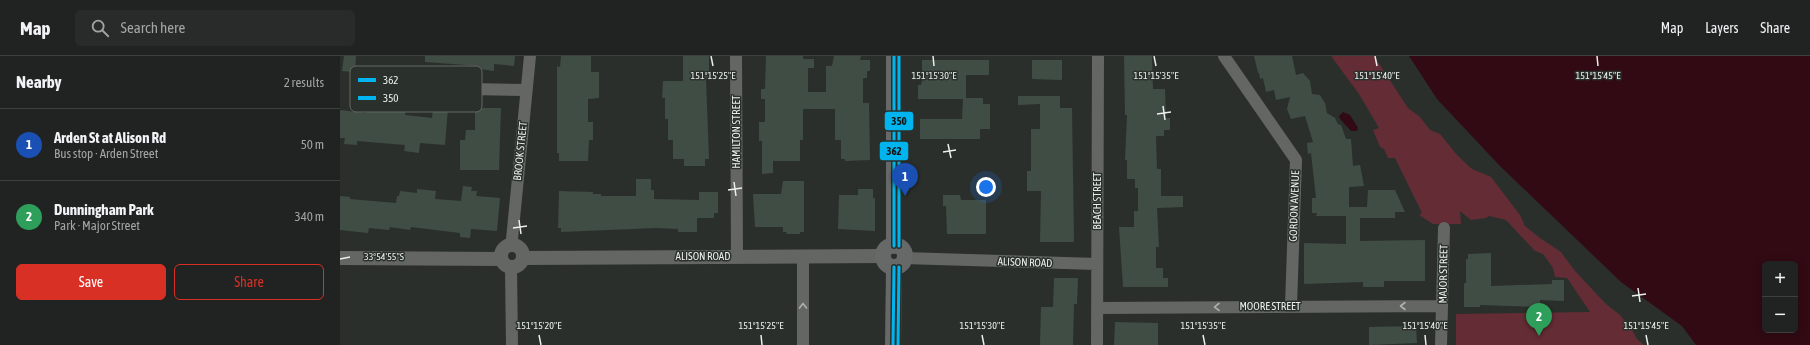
<!DOCTYPE html>
<meta charset="utf-8">
<style>
:root{--surface:#202321;--page:#282b2a;--text:#f1f3f6;--muted:#a2a4a5;--line:#3d403f;--accent:#d93025}
body{margin:0;font-family:"Asap Condensed",sans-serif;background:var(--page);color:var(--text)}
.controls{position:absolute;right:12px;bottom:12px;display:grid;overflow:hidden;border-radius:6px;box-shadow:0 2px 10px #0003}
.controls button{width:36px;height:36px;display:grid;place-items:center;padding:0;border:0;border-bottom:1px solid var(--line);background:var(--surface);color:var(--text);font:20px sans-serif}
.you{position:absolute;left:646px;top:131px;width:14px;height:14px;margin:-10px;border:3px solid #fff;border-radius:50%;background:#1a73e8;box-shadow:0 0 0 6px #1a73e833}
.badge{display:grid;place-items:center;width:26px;height:26px;border-radius:50%;background:var(--accent);color:#fff;font-size:13px;font-weight:700}
.pin{position:absolute;translate:-50% -33px;filter:drop-shadow(0 1px 2px #0008)}
.pin::after{content:'';position:absolute;top:21px;width:14px;height:12px;background:inherit;clip-path:polygon(0 0,100% 0,50% 100%)}
.list{margin:0;padding:0;list-style:none}
h2{display:flex;justify-content:space-between;align-items:center;height:52px;margin:0;padding:0 16px;font-size:17px}
h2 small{font-size:13px;font-weight:400;color:var(--muted)}
.list li{display:grid;grid-template-columns:26px 1fr auto;gap:12px;align-items:center;box-sizing:border-box;height:72px;padding:0 16px;border-top:1px solid var(--line)}
.list b{display:block;font-size:15px;white-space:nowrap}
.list p{margin:0;font-size:13px;white-space:nowrap;color:var(--muted)}
.list em{font-size:13px;font-style:normal;color:var(--muted)}
.actions{display:flex;gap:8px;padding:12px 16px}
.actions a{flex:1;padding:9px 0;border:1px solid var(--accent);border-radius:6px;text-align:center;font-size:14px;color:var(--accent)}
.actions .main{background:var(--accent);color:#fff}
.icon{flex:none;width:22px;height:22px;fill:none;stroke:currentColor;stroke-width:2;stroke-linecap:round;stroke-linejoin:round}
.map{position:relative;flex:none;width:1470px;height:289px;overflow:hidden}
header{display:flex;align-items:center;gap:24px;box-sizing:border-box;height:56px;padding:0 20px;background:var(--surface);border-bottom:1px solid var(--line)}
header strong{font-size:19px}
nav{display:flex;gap:22px;margin-inline-start:auto;font-size:14px}
.search{width:280px;height:36px;background:var(--page);display:flex;align-items:center;gap:10px;box-sizing:border-box;padding:0 14px;border-radius:6px;color:var(--muted);font-size:15px}
main{display:flex}
aside{flex:1;background:var(--surface)}
.map>svg:first-child{display:block}
</style>
<header>
<strong>Map</strong>
<div class="search"><svg class="icon" aria-label="search" viewBox="0 0 24 24"><circle cx="10" cy="10" r="6"/><path d="M15 15l6 6"/></svg>Search here</div>
<nav><a>Map</a><a>Layers</a><a>Share</a></nav>
</header>
<main>
<aside>
<h2>Nearby<small>2 results</small></h2>
<ul class="list">
<li><span class="badge" style="background:#1a4fb4">1</span><div><b>Arden St at Alison Rd</b><p>Bus stop · Arden Street</p></div><em>50 m</em></li>
<li><span class="badge" style="background:#2e9e5b">2</span><div><b>Dunningham Park</b><p>Park · Major Street</p></div><em>340 m</em></li>
</ul>
<div class="actions"><a class="main">Save</a><a>Share</a></div>
</aside>
<div class="map">
<svg width="1470" height="289" viewBox="0 0 1470 289">
<rect width="100%" height="100%" fill="#2b2f2c"/>
<path fill="#642c35" d="M991,0H1034L1068,52L1080,61L1090,74L1100,78L1117,99L1132,113L1151,121L1180,159L1185,170L1200,182L1221,196L1235,215L1266,248L1280,259L1292,274L1297,283L1304,289H1116V258L1250,256L1227,222L1215,221L1213,212L1203,198L1195,195L1166,164L1149,160L1146,162L1131,164L1120,155L1121,168H1093L1079,159L1082,157L1055,102H1048L1044,93L1040,91L1033,74L1039,72L1019,38Z"/>
<path fill="#310a13" fill-rule="evenodd" d="M1069,0H1470V289H1356L1342,270L1281,226L1159,109L1097,43ZM1425,208H1455V274H1425Z
M1003,56L1010,59L1018,72L1017,75H1011L1000,63L999,60Z"/>
<path fill="#404d44" d="M4,0H16L15,16L2,15Z
M85,0H175L174,10L154,8V15L139,13V10L85,6Z
M221,0H251V16H259V42L248,43V66H253V84H249L248,105H219V97H217V10L220,11Z
M343,0H369V23H366L369,103H365V110H344V103H333V84H328V63H325V42H322L323,25H343Z
M426,0H463V3H474V12H468V36H486V10H492L494,0H521L520,4H530V15H527V22H523V47H529L530,104L505,105V103H501V84H495V53H463V84H460V105H433V117L422,118V85H419V66H425V43H421V33H425Z
M784,0H812L813,33H825L826,62H830V74H824V80H816L817,113H821V140H843V151L817,152L819,191H816V212H823V222H828V231H783L779,171H794V155H798V132H795V123H787V104H785L787,59H785Z
M914,0H952L956,19L963,17L970,25L972,38L980,39L985,47L987,57L995,62L998,68L1001,69L1006,83H1011L1013,110L1020,109L1024,130L1009,131V151H1027L1028,134H1055L1065,156H1055V162H1020V185L1085,184V225H1044V231H1023V226L964,228V187L1006,188V160H976L977,157H972V142H976L971,97L968,98L967,87L973,86L965,60L951,63L947,53L950,41L936,44L934,34L926,36L923,22L920,23L919,17H918Z
M582,4H649V19H626V42H643V48H650V73H640V83H580V63H622L623,43H578V29H581L582,25Z
M692,4H722V24L692,23Z
M678,40H720V52H732L734,186H700L701,135H687V115H691V73H700V48L678,49Z
M46,51L66,53L65,59L92,62L93,51L108,52L105,89L80,87L79,97L64,95L65,89L17,85V89L4,88L5,82H0V54L27,57V54L45,55Z
M135,52H161L159,114H120V84H125L126,74H135Z
M296,123H311V134H314V143L359,144V136H378V157H374V162H357V176H338V173L316,172L221,176V172H218L219,135L253,136V138H261V140H296Z
M443,125H464V176H460V178H446L447,176H443V171H415L413,138H441Z
M123,130L132,131L131,135H137L136,140L160,142L157,175L131,173L130,182L120,181V177L71,171L70,174L50,171L49,174L29,172L28,177L0,174V140L10,141V143L56,147L57,140H59L60,135L77,137V133L96,135L95,143L121,145Z
M518,133H533V142H535V175L498,173L499,139H518Z
M603,139H620L621,144H646V178H607L606,150H603Z
M1151,197V230L1212,228V224H1224V245L1200,244V251L1140,249V251H1124V227H1126V203H1128V198Z
M714,222H738L737,248H734L733,289H700L701,251H713Z
M775,266L818,267V289H774Z
M1076,270L1077,287L1029,289V271Z"/>
<g fill="none" stroke-linecap="round" stroke-linejoin="round">
<path stroke="#646664" stroke-width="12" d="M396,0L397,200
M884,0L956,104L951,250
M18,31L186,34
M173,189L172,183L190,0
M564,202L757,208
M171,212L172,289
M758,252L1102,250
M463,289V200
M757,289L758,0
M1101,289L1104,172"/>
<path stroke="#646664" stroke-width="14" d="M161 200a11 11 0 1 1 22 0a11 11 0 1 1-22 0Z
M0,202L161,203
M183,202L543,200"/>
<path stroke="#666968" stroke-width="16" d="M543 200a11 11 0 1 1 22 0a11 11 0 1 1-22 0Z
M554,190V0
M553,289L554,211"/>
<defs>
<path id="bus-1" d="M554,0V190
M553,289L554,211"/>
<path id="bus-2" d="M559,0V190
M558,289L559,211"/>
</defs>
<use href="#bus-1" stroke="#2a302b" stroke-width="6"/>
<use href="#bus-2" stroke="#2a302b" stroke-width="6"/>
<use href="#bus-1" stroke="#00b5ef" stroke-width="3"/>
<use href="#bus-2" stroke="#00b5ef" stroke-width="3"/>
</g>
<defs><path id="oneway-chevron" d="M-2-3.5L2.5 0L-2 3.5" fill="none" stroke-width="1.6" stroke-linecap="round" stroke-linejoin="round"/></defs>
<g stroke="#aeb1af">
<use href="#oneway-chevron" transform="translate(463 250) rotate(-90)"/>
<use href="#oneway-chevron" transform="translate(1063 250) rotate(-180)"/>
<use href="#oneway-chevron" transform="translate(877 251) rotate(179)"/>
</g>
<path fill="none" stroke="#ebefec" stroke-width="1.5" d="M371,0L373,10M593,0L594,10M814,0L816,10M1035,0L1037,10M1257,0L1258,10M823,50L825,64M817,58L831,56M608,88L611,102M603,96L616,94M394,126L396,140M388,134L402,132M179,164L181,178M173,172L187,170M0,203L10,201M1298,232L1300,246M1292,240L1306,238M199,279L201,289M421,279L422,289M642,279L644,289M863,279L865,289M1085,279L1086,289M1306,279L1308,289"/>
<g text-anchor="middle" stroke-width="3" stroke-linejoin="round" paint-order="stroke">
<g font-size="11" fill="#ebefec" stroke="#2a302b">
<text transform="translate(396 76) rotate(-90)" y="4">HAMILTON STREET</text>
<text transform="translate(180 95) rotate(-84)" y="4">BROOK STREET</text>
<text transform="translate(757 145) rotate(-90)" y="4">BEACH STREET</text>
<text transform="translate(954 150) rotate(-88)" y="4">GORDON AVENUE</text>
<text x="363" y="204">ALISON ROAD</text>
<text transform="translate(685 206) rotate(2)" y="4">ALISON ROAD</text>
<text transform="translate(1103 218) rotate(-89)" y="4">MAJOR STREET</text>
<text x="930" y="254">MOORE STREET</text>
</g>
</g>
<rect x="10" y="10" width="132" height="46" rx="6" fill="#2a302b" stroke="#646965" stroke-width="1"/>
<rect x="18" y="22" width="18" height="4" fill="#00b5ef"/>
<rect x="18" y="40" width="18" height="4" fill="#00b5ef"/>
<g font-size="11" fill="#ebefec">
<text x="43" y="28">362</text>
<text x="43" y="46">350</text>
</g>
<g font-size="10" text-anchor="middle" fill="#ebefec" stroke="#2a302b" stroke-width="3" stroke-linejoin="round" paint-order="stroke">
<text x="373" y="23">151°15'25"E</text>
<text x="594" y="23">151°15'30"E</text>
<text x="816" y="23">151°15'35"E</text>
<text x="1037" y="23">151°15'40"E</text>
<text x="1258" y="23">151°15'45"E</text>
<text x="44" y="204">33°54'55"S</text>
<text x="199" y="273">151°15'20"E</text>
<text x="421" y="273">151°15'25"E</text>
<text x="642" y="273">151°15'30"E</text>
<text x="863" y="273">151°15'35"E</text>
<text x="1085" y="273">151°15'40"E</text>
<text x="1306" y="273">151°15'45"E</text>
</g>
<g stroke="#2a302b" stroke-width="1.5">
<rect x="544" y="55" width="30" height="20" rx="4" fill="#00b5ef"/>
<rect x="539" y="85" width="30" height="20" rx="4" fill="#00b5ef"/>
</g>
<g font-size="11" text-anchor="middle" font-weight="bold" fill="#111">
<text x="559" y="69">350</text>
<text x="554" y="99">362</text>
</g>
</svg>
<div class="controls">
<button>+</button>
<button>−</button>
</div>
<div class="you"></div>
<div class="pin badge" style="left:565px;top:140px;background:#1a4fb4">1</div>
<div class="pin badge" style="left:1199px;top:280px;background:#2e9e5b">2</div>
</div>
</main>
